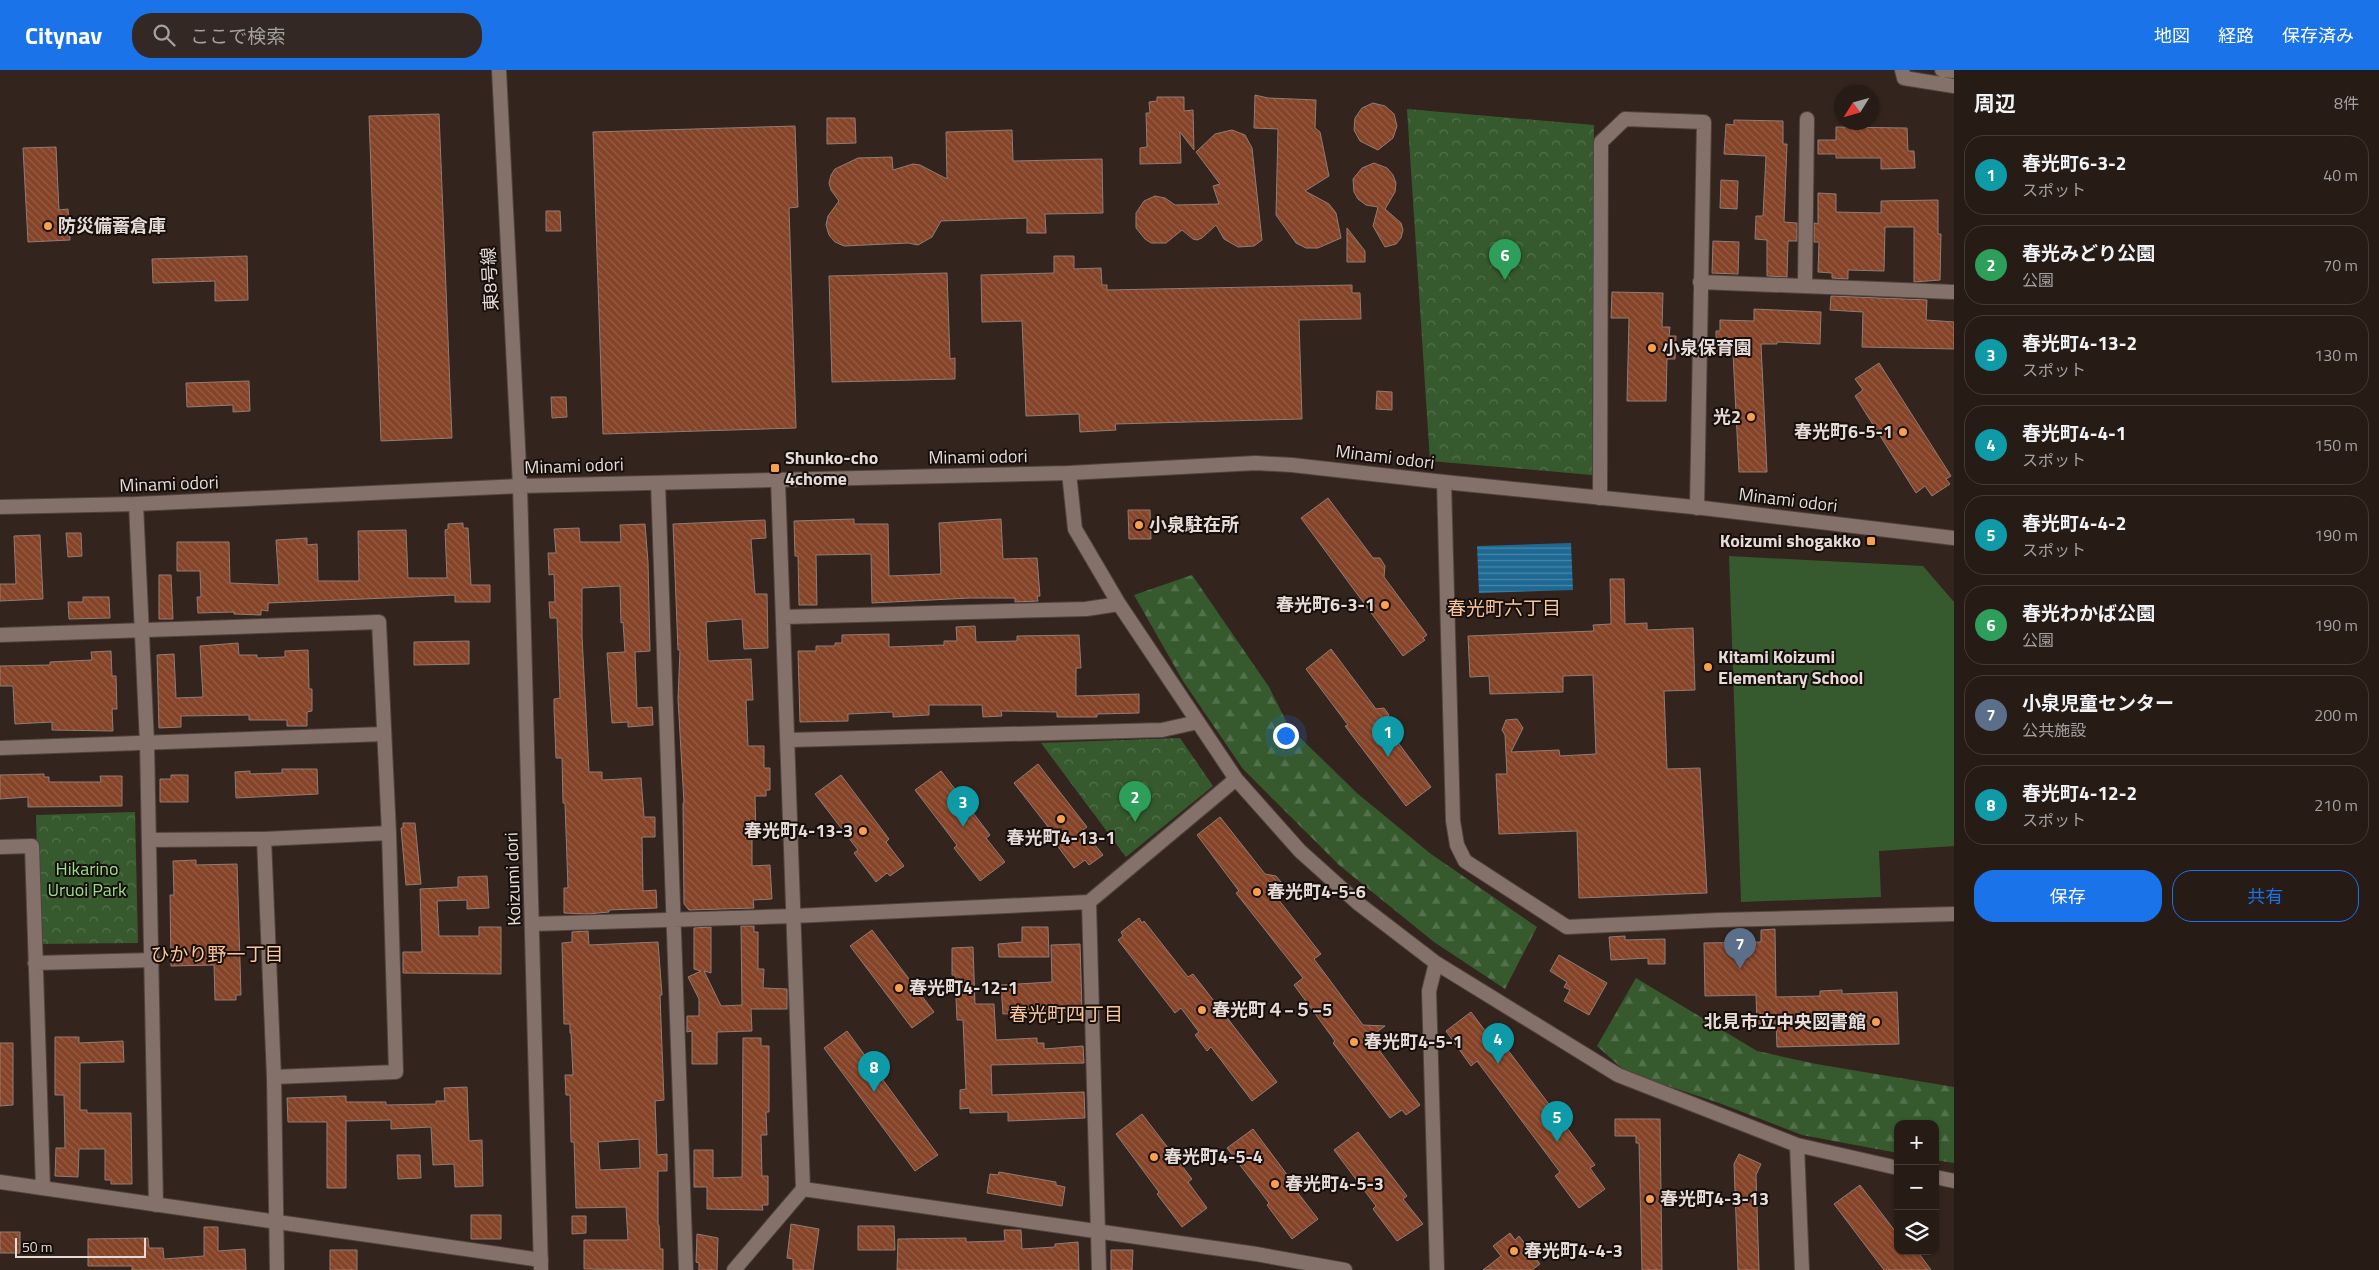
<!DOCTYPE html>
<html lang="ja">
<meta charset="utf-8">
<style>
:root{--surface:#271b16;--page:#332823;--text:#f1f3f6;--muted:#a4a1a1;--line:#433935;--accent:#1a73e8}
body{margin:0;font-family:"Titillium Web","Noto Sans JP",sans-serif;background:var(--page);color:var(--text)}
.controls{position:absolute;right:15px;bottom:15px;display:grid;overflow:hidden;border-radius:10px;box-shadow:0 1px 4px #0004}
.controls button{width:45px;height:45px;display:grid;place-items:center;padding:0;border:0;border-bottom:1px solid var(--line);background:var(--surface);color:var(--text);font:25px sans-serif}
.compass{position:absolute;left:1834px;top:15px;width:45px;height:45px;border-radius:50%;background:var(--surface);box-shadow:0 1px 4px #0004;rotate:233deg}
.scale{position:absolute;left:15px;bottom:12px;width:131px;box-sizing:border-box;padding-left:5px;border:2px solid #e6dbd7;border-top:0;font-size:14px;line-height:18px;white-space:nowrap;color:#e6dbd7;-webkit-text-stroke:4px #160f0c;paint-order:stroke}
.you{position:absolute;left:1285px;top:665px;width:18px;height:18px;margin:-12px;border:4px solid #fff;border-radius:50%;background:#1a73e8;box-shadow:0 0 0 8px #1a73e833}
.badge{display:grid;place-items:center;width:32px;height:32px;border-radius:50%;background:var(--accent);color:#fff;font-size:16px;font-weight:700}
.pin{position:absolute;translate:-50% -41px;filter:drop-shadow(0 1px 2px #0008)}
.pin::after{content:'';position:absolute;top:26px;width:18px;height:15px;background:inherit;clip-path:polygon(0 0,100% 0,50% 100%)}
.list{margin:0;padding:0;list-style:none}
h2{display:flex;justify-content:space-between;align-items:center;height:65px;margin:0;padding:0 20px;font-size:21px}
h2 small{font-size:16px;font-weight:400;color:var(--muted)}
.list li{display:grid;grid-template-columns:32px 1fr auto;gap:15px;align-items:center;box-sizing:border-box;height:80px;margin:0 10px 10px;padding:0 10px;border:1px solid var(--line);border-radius:20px}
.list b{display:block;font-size:19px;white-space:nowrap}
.list p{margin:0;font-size:16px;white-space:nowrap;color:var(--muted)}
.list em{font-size:16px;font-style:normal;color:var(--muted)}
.actions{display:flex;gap:10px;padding:15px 20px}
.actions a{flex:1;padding:11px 0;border:1px solid var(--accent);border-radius:20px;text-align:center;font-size:18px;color:var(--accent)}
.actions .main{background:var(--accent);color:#fff}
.icon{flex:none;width:28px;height:28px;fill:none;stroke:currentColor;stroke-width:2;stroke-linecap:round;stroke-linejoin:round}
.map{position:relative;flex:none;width:1954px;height:1200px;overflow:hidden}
header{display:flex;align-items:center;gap:30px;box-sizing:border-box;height:70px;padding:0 25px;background:var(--accent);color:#fff}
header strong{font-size:24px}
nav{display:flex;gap:28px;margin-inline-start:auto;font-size:18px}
.search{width:350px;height:45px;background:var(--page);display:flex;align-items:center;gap:12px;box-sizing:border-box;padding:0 18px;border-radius:20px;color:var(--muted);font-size:19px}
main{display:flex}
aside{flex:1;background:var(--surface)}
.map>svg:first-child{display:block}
</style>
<header>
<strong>Citynav</strong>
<div class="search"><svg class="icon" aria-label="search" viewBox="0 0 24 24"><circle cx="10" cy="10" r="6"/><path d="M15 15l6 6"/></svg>ここで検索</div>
<nav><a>地図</a><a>経路</a><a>保存済み</a></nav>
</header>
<main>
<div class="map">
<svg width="1954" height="1200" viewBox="0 0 1954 1200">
<defs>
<pattern id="forest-firs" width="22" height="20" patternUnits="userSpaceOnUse" patternTransform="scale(1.25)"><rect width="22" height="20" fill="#365a2e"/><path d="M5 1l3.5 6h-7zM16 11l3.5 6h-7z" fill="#53714c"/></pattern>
<pattern id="park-crowns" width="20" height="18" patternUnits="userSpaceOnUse" patternTransform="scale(1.25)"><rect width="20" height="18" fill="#365a2e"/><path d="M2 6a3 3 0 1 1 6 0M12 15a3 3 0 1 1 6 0" fill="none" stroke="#53714c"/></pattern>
<pattern id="water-rules" width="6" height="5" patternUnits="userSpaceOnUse" patternTransform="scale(1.25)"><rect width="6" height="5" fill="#1e6994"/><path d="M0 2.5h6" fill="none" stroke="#4a85a7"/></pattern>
<pattern id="building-back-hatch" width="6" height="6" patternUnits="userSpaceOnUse" patternTransform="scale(1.25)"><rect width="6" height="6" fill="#854328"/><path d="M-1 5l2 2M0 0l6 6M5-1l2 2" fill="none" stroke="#965e46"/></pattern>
</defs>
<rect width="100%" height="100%" fill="#34241e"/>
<path fill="#365a2e" d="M1729,486L1923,496L1954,532V776L1879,781L1881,827L1741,832Z"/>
<path fill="url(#forest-firs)" d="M1192,505L1269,617L1289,657L1358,724L1431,784L1537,857L1505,919L1434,872L1339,795L1243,699L1183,611L1134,525Z
M1636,908L1757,981L1816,994L1954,1017V1093L1935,1090V1054H1898V1083L1802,1065L1719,1033L1626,1002L1597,976Z"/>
<path fill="url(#park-crowns)" d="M1407,39L1594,55L1592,405L1430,391Z
M1180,668L1213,716L1126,787L1041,673Z
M135,742L138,873L39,874L36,745Z"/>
<path fill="url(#water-rules)" d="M1571,473L1573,520L1479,523L1477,476Z"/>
<path fill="url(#building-back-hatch)" stroke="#907c75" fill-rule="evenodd" d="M1255,25L1268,28L1316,30L1315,58L1320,62L1329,106L1305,121L1329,134L1336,143L1341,168L1318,178H1306L1296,173L1276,145L1278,59L1254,58Z
M1157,27H1184V41L1193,40L1194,80L1180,62L1181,93L1140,94V78L1147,77L1146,43H1150L1149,32L1157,31Z
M1373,33L1385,36L1394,44L1397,56L1393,68L1378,80L1360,71L1354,60L1355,48L1362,38Z
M439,44L452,368L381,371L369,46Z
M827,48H855L856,73L827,74Z
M1734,50L1783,51V74H1787L1784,152L1797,153V171H1788L1787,207L1767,206V170L1755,169L1756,146H1763L1766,86L1724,84L1726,54L1734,55Z
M795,56L798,137L789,138L796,358L603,364L593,62Z
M1836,57L1907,58L1908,81H1914L1915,98L1881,99V88H1836V84H1818V70H1836Z
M1012,60L1013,91L1102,89L1103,143L1045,144L1046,163H1027V148L941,151L932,167L918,175L908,173L844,176L835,172L829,165L826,155L828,146L839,131L831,120L829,113L831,105L835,99L858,88L892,87L893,100L913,94L920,95L947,109L946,62Z
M1232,60L1245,65L1252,78L1262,170L1254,176L1238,177L1224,169L1216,155L1202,168L1197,170L1193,169L1182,160L1166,173H1151L1145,169L1136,158V143L1144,131L1155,126L1165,128L1175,135L1219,134L1213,116L1220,114L1196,82L1215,64Z
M56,77L59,140L68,139L70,170L28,172L23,78Z
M1374,93L1387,98L1393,105L1396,113L1395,122L1385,139L1401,153L1403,160L1401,168L1396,174L1385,177L1373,156L1378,137L1366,135L1358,129L1354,122L1353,109L1362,98Z
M1721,110L1738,111L1737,139L1720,138Z
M1818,123L1836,124V142L1881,143V131L1938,130V164H1941L1940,210L1914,212V157H1885L1884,201L1848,200V209L1832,208V203L1818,202L1819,172H1814V153L1818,154Z
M546,141H560L561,161H546Z
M1347,158L1365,181V192H1347Z
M1713,171L1739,172L1738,204L1712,203Z
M247,186L248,230L215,231V211L153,213L152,189Z
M1054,186H1074V199L1101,198L1102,215H1107V220L1352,215V223H1360L1361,249L1299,250L1302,349L1115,354L1116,360L1080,362L1079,344L1026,346L1022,251L982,252L981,205L1054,203Z
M947,203L950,289L955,288V309L832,312L829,206Z
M1612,222L1663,223L1662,257H1670L1669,266H1676L1675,289H1667L1666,331H1627L1629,248H1611Z
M1831,226L1927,230L1926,250L1954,252V279L1862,277L1863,242L1830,240Z
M1754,239L1821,242L1820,274L1777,272V274H1761L1767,402H1739L1733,283H1716V261H1720V250L1754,251Z
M1879,293L1951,406L1946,409L1950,414L1932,426L1925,416L1916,423L1855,326L1863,320L1855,309Z
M249,311L250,341L233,342V335L187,337L186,313Z
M1377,321L1392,322V340L1376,339Z
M551,327H566L567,347L552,348Z
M1328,428L1373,488H1380L1385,496L1384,507L1427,565L1423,568L1425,570L1403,586L1301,448Z
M1128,440H1150L1151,469H1129Z
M854,449V454H888L889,506L941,504L939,453L1001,449L1003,489L1037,488L1040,526H1037L1038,531L1015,532V528H970L872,533L871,484L816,485L817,535H799L798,486H795L794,451Z
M765,450L766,468L751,469L755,524H767L768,578L744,579L742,549L706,552L708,591L751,589L753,630H746L748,676H764V698H770V720H766V726H755L756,767H752V796L770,795L772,829L753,830L754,838L689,840L684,834L683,733H684L678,629L680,580H678L673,454Z
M463,453V458H468L471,515H490V532H455V525L411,527L268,533V541L261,540V545L234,544V542L198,543L197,527H201L200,501H177V472H229L230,513L279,515L276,470L307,468V475L317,474L318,511H359L358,461L406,460L408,508H447L445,460L448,459V454Z
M645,454L648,492L650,581L635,582L637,638L652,637L653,655L628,657V652L612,653L607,583L625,582L623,552L621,553L620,516L582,518V566L589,702H602V710L641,708L644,747H655V767H642L643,821L656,820L657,838L609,840V842L587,844L564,843V818H568L565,733H563L562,688H556L554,639V629L560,628L557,548H550L549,532H555L554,504L549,505L548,483H556L554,459L579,458L580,472H621L620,455Z
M66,463H81L82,486L68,487Z
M40,465L43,529L0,531V514H16L14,466Z
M159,505H171L173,549H159Z
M1610,509H1624L1625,554L1647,553V560L1693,558L1695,620L1664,621L1667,699L1700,698L1707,823L1579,828L1577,761L1499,764L1496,704H1507L1505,665L1502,660L1506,650L1517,649L1523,658L1511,682L1559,680L1560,686L1596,684L1593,605L1563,606V622L1490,624L1489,606L1470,607L1468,566L1594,561L1593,555L1611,554Z
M83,527H109L110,548L69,549L68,532H83Z
M975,556L976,572L1017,571V566L1079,565L1081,598H1076V626L1139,624V643L1097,644V647H1057V642L1001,641L1002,646L983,647L982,635H929V645L893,647V642L848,644V651L800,652L798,581H816V576H835V573H842V565L889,564V577L944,575V571H957L956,557Z
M469,571V594L414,595V572Z
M238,573L239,585H257V588L285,587V581L308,580L309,619H312V641L307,642V656H287V650H249V645L181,646V657L159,658L157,585L174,584L176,628L203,627L200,576Z
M1331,579L1376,639L1384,638L1389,645L1385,655L1431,717L1406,736L1345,656L1348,655L1306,599Z
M111,581L112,606H116L117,639H112L113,661L52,660V652L15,654L13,616H0V596L50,595V592L92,590L91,582Z
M1038,694L1087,757L1083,760L1103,785L1089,795L1085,790L1074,798L1053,770L1056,767L1014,713Z
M282,699H317L318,724L236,728L235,702L250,701V704L282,703Z
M941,701L990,765L986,768L1005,792L980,811L954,778L957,775L915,720Z
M44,704V707H49V712H101L100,706H122V736L28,737V727L0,729V705Z
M171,705H188V732H160V709H171Z
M841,705L889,769L886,772L904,796L890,806L887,803L876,812L854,783L858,780L815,724Z
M1220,747L1265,804L1276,806L1281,812L1278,829L1321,884L1314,889L1363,955L1385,956L1373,965L1376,970L1373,972L1420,1035L1406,1045L1402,1040L1390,1048L1333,973L1335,971L1294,915L1303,908L1236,823L1239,821L1197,765Z
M403,753H415L421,814L406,815L401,758H403Z
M196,790V795L237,794L241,925H236V930H215L214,895L171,896L170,825H174L173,791Z
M487,806L489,838L467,839V830L437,831L439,866H479V857H501V904L403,903V882H422L420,819L458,817V807Z
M1139,848L1142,853L1144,851L1188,907L1193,904L1277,1012L1252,1031L1211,977L1207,981L1195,965L1199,962L1181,938L1175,943L1118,870L1123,866L1121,862Z
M741,856H754V862H758V899H764L763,918L787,919V939H751L752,961L717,962V994H692V961L687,962V946H699V929L688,907L701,901L694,899V858L711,857V903L704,901L721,936L742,935Z
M1022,857H1048L1049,887H999L998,874L1022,872Z
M1775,859L1776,927L1820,926V921L1842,920V924L1897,922L1899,974L1777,977L1776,953L1757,954L1756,925L1705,926L1704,873L1761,872V860Z
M872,860L934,942L912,958L850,876Z
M588,861L589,875L658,872L662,925H660L664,1030L655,1031L657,1085L667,1084V1101H658V1155H659L660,1179H663V1200L584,1199V1170H628L626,1137L576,1138L574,1072H571L570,1025H566L565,1005H573L571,963H570V954H564L562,873L572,872V862ZM639,1069L640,1098L600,1100L598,1072Z
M1625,866V870L1665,869V894H1648V888L1611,890L1609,867Z
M1080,874L1082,941L1003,944L1001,915L1052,912L1051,875Z
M973,877L975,934H994L996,970L1037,968V973H1044V979L1083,976L1084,993L991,995L992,1025L1084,1022L1085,1048L1008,1051V1042L970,1043V1038L960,1039V1020L966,1019L963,950H957L955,905H952V878Z
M1559,885L1607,913L1589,945L1564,931L1570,920L1564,917L1567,912L1550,901Z
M1471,942L1486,962L1489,960L1493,965L1495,963L1595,1095L1590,1098L1605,1119L1579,1138L1555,1106L1560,1102L1477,991L1471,996L1446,961Z
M847,961L938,1085L915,1101L824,978Z
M55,967H79V973L123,971L124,992L80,993V1040H87V1043H131L132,1114H111V1110H105V1079H79L78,1107L55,1106L56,1078H65L64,1025H55Z
M743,968H761V976H769V1042H766L767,1065H761L762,1106H768V1135H762L763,1140L707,1139V1117H694V1080H713V1108L742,1107Z
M0,973H13V1035L0,1036Z
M467,1017L469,1071L482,1070L483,1116L455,1117L454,1094L433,1095L431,1057L391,1059V1050L346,1051V1118H327V1052H288L287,1028L346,1026V1032H386V1035L436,1034V1031H445L444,1018Z
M1142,1044L1192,1109L1188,1112L1207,1138L1182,1157L1157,1124L1159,1122L1116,1064Z
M1615,1049H1660L1662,1200H1642L1639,1073H1636V1066H1615Z
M1253,1059L1300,1122L1298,1123L1318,1149L1292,1169L1267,1135L1269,1133L1227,1078Z
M1358,1062L1407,1126L1403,1129L1423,1154L1397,1171L1373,1139L1376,1136L1334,1080Z
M1739,1084L1761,1094L1756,1105L1759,1200H1738L1734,1094Z
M397,1085H420L421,1108L398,1109Z
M999,1102L1056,1112V1115L1065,1117L1062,1136L987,1123L990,1104L998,1105Z
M1860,1115L1898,1165V1181H1917L1931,1200H1884L1834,1134Z
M471,1145H501V1169H471Z
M572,1146H586V1163L572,1164Z
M791,1154L819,1159L813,1200H793V1189L787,1188Z
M858,1156H894L895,1180H858Z
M204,1157H218V1181L245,1179L246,1200H132V1196H88V1169L148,1168L149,1178H163L164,1189L204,1186Z
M1004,1160H1021L1022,1179L1055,1177V1174L1078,1172L1079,1200H897L898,1169L966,1168V1172L1005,1171Z
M0,1162H20V1183H0Z
M1510,1163L1515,1170L1519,1166L1540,1194L1532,1200H1483L1501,1186L1493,1176Z
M697,1164L718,1168L717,1200H699V1193L696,1192Z
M330,1180H357V1200H330Z
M1111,1180H1133L1132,1200H1111Z"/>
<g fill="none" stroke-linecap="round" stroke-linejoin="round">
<defs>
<path id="minor" d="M499,0L520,416
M1902,0L1904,8L1954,16
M1942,0L1954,1
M1700,212L1954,222
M1805,215L1807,49
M1069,403L1075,459L1119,534L1236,709L1300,781L1359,834L1436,893L1618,1005L1797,1075L1898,1098
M1444,412L1453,751L1457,775L1465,791L1567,857L1719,850L1954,844
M658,413L686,1200
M1600,428L1601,72L1625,49L1704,52L1697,438
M136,434L147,673L156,1135
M783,547L1086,539L1119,534
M0,565L379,552L389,763L396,1002L274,1007
M789,670L1162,660L1198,652
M0,678L384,664
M264,769L274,1007L277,1200
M149,770L264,769L389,763
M0,777L32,776L43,1118
M1089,832L1099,1200
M533,854L794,846L1089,832L1236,709
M35,893L153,890
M1436,893L1429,921L1437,1200
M1797,1075L1802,1200
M1935,1107L1954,1111
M0,1112L541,1190
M803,1119L1256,1184L1345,1200
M734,1200L803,1119L778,410"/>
<path id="tertiary" d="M520,416L541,1200
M0,437L136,434L520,416L1069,403L1256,393L1292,395L1444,412L1703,438L1954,468"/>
</defs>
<use href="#minor" stroke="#50433e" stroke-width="16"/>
<use href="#tertiary" stroke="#50433e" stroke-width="16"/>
<use href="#minor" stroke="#84716a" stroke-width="14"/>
<use href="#tertiary" stroke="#84716a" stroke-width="14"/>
</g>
<g fill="#f9a04d" stroke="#160f0c" stroke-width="2">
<circle cx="48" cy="156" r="5"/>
<circle cx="1652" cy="278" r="5"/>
<circle cx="1751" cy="347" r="5"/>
<circle cx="1903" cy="362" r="5"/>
<rect x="770" y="393" width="10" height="10" rx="2.5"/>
<circle cx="1139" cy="455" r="5"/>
<rect x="1866" y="466" width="10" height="10" rx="2.5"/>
<circle cx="1385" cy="535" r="5"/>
<circle cx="1708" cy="597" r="5"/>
<circle cx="1061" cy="749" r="5"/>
<circle cx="863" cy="761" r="5"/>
<circle cx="1257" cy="822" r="5"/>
<circle cx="899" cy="918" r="5"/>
<circle cx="1202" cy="940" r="5"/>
<circle cx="1876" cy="952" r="5"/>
<circle cx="1354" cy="972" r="5"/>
<circle cx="1154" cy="1087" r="5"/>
<circle cx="1275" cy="1114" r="5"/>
<circle cx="1650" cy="1129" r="5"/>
<circle cx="1514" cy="1181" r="5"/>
</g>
<g text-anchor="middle" stroke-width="4" stroke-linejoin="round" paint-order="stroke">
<g font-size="18" font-weight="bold" fill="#e6dbd7" stroke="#160f0c" text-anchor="start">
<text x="58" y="162">防災備蓄倉庫</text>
<text x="1662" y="284">小泉保育園</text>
<text x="1741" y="353" text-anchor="end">光2</text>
<text x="1893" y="368" text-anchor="end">春光町6-5-1</text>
<text x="785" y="394">Shunko-cho<tspan x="785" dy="21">4chome</tspan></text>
<text x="1149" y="461">小泉駐在所</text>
<text x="1861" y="477" text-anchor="end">Koizumi shogakko</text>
<text x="1375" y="541" text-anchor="end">春光町6-3-1</text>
<text x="1718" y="593">Kitami Koizumi<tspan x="1718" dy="21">Elementary School</tspan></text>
<text x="853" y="767" text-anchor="end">春光町4-13-3</text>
<text x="1061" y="774" text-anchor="middle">春光町4-13-1</text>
<text x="1267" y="828">春光町4-5-6</text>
<text x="909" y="924">春光町4-12-1</text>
<text x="1212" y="946">春光町４−５−5</text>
<text x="1866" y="958" text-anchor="end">北見市立中央図書館</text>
<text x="1364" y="978">春光町4-5-1</text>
<text x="1164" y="1093">春光町4-5-4</text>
<text x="1285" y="1120">春光町4-5-3</text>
<text x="1660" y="1135">春光町4-3-13</text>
<text x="1524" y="1187">春光町4-4-3</text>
</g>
<g font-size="18" fill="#e6dbd7" stroke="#160f0c">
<text transform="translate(490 209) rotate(-93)" y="6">東8号線</text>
<text transform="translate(978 387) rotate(-1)" y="6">Minami odori</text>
<text transform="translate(1385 387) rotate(7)" y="6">Minami odori</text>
<text transform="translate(574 396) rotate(-2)" y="6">Minami odori</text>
<text transform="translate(169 414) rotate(-2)" y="6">Minami odori</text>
<text transform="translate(1788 430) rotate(7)" y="6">Minami odori</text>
<text transform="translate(513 809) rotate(-92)" y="6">Koizumi dori</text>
</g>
<g font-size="18" fill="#9bdd8c" stroke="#160f0c">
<text x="87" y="805">Hikarino<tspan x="87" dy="21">Uruoi Park</tspan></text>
</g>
<g font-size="19" fill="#f9c69c" stroke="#160f0c">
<text x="1504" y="545">春光町六丁目</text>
<text x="217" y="891">ひかり野一丁目</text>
<text x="1066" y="951">春光町四丁目</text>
</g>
</g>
</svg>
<div class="controls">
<button>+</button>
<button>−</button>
<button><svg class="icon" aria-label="layers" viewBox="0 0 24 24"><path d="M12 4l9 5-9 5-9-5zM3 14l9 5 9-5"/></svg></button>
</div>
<svg class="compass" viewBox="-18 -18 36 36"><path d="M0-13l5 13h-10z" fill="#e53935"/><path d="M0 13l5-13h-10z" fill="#a4a1a1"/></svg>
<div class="scale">50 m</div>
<div class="you"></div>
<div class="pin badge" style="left:1388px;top:687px;background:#0f9aa8">1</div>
<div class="pin badge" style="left:1135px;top:752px;background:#2e9e5b">2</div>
<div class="pin badge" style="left:963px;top:757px;background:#0f9aa8">3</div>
<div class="pin badge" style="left:1498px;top:994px;background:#0f9aa8">4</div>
<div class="pin badge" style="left:1557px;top:1072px;background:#0f9aa8">5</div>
<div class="pin badge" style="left:1505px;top:210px;background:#2e9e5b">6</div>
<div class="pin badge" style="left:1740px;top:899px;background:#5c6f8a">7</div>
<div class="pin badge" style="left:874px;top:1022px;background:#0f9aa8">8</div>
</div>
<aside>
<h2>周辺<small>8件</small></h2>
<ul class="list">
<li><span class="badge" style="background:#0f9aa8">1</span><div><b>春光町6-3-2</b><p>スポット</p></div><em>40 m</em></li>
<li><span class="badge" style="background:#2e9e5b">2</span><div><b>春光みどり公園</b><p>公園</p></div><em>70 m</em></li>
<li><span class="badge" style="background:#0f9aa8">3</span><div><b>春光町4-13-2</b><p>スポット</p></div><em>130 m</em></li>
<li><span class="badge" style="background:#0f9aa8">4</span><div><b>春光町4-4-1</b><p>スポット</p></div><em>150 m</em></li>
<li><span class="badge" style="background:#0f9aa8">5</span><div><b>春光町4-4-2</b><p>スポット</p></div><em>190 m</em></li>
<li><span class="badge" style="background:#2e9e5b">6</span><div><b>春光わかば公園</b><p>公園</p></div><em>190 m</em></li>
<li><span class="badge" style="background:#5c6f8a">7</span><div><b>小泉児童センター</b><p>公共施設</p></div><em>200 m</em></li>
<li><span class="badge" style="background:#0f9aa8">8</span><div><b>春光町4-12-2</b><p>スポット</p></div><em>210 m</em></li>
</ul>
<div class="actions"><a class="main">保存</a><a>共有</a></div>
</aside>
</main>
